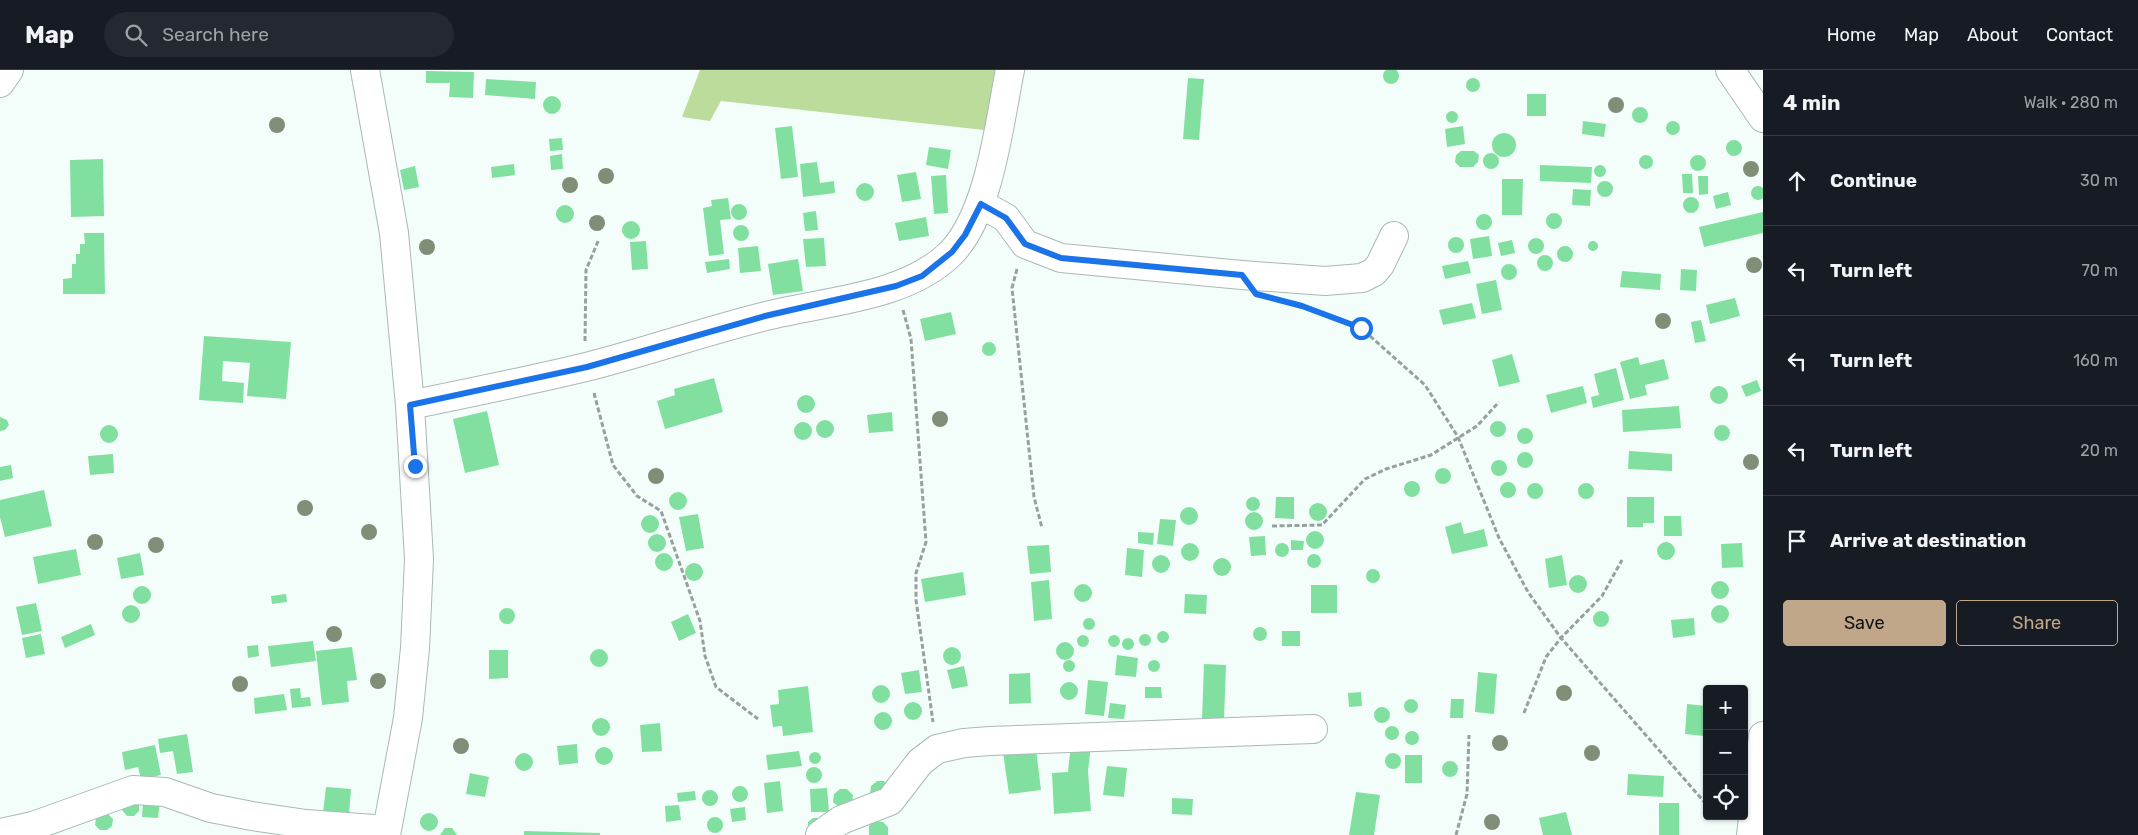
<!DOCTYPE html>
<meta charset="utf-8">
<style>
:root{--surface:#171b24;--page:#242831;--text:#f1f3f6;--muted:#9ea1a6;--line:#363941;--accent:#c1a78a}
body{margin:0;font-family:Rubik,sans-serif;background:var(--page);color:var(--text)}
.controls{position:absolute;right:15px;bottom:15px;display:grid;overflow:hidden;border-radius:5px;box-shadow:0 1px 4px #0004}
.controls button{width:45px;height:45px;display:grid;place-items:center;padding:0;border:0;border-bottom:1px solid var(--line);background:var(--surface);color:var(--text);font:25px sans-serif}
.stop{position:absolute;width:15px;height:15px;margin:-11px;border:4px solid #1a73e8;border-radius:50%;background:#fff}
.stop.end{background:#1a73e8;border-color:#fff;box-shadow:0 1px 5px #0008}
.list{margin:0;padding:0;list-style:none}
h2{display:flex;justify-content:space-between;align-items:center;height:65px;margin:0;padding:0 20px;font-size:21px}
h2 small{font-size:16px;font-weight:400;color:var(--muted)}
.list li{display:grid;grid-template-columns:32px 1fr auto;gap:15px;align-items:center;box-sizing:border-box;height:90px;padding:0 20px;border-top:1px solid var(--line)}
.list b{display:block;font-size:19px;white-space:nowrap}
.list em{font-size:16px;font-style:normal;color:var(--muted)}
.actions{display:flex;gap:10px;padding:15px 20px}
.actions a{flex:1;padding:11px 0;border:1px solid var(--accent);border-radius:5px;text-align:center;font-size:18px;color:var(--accent)}
.actions .main{background:var(--accent);color:#111}
.icon{flex:none;width:28px;height:28px;fill:none;stroke:currentColor;stroke-width:2;stroke-linecap:round;stroke-linejoin:round}
.map{position:relative;flex:none;width:1763px;height:765px;overflow:hidden}
header{display:flex;align-items:center;gap:30px;box-sizing:border-box;height:70px;padding:0 25px;background:var(--surface);border-bottom:1px solid var(--line)}
header strong{font-size:24px}
nav{display:flex;gap:28px;margin-inline-start:auto;font-size:18px}
.search{width:350px;height:45px;background:var(--page);display:flex;align-items:center;gap:12px;box-sizing:border-box;padding:0 18px;border-radius:28px;color:var(--muted);font-size:19px}
main{display:flex}
aside{flex:1;background:var(--surface)}
.map>svg:first-child{display:block}
</style>
<header>
<strong>Map</strong>
<div class="search"><svg class="icon" aria-label="search" viewBox="0 0 24 24"><circle cx="10" cy="10" r="6"/><path d="M15 15l6 6"/></svg>Search here</div>
<nav><a>Home</a><a>Map</a><a>About</a><a>Contact</a></nav>
</header>
<main>
<div class="map">
<svg width="1763" height="765" viewBox="0 0 1763 765">
<rect width="100%" height="100%" fill="#f3fefb"/>
<path fill="#bbdc9b" d="M700,0H1020L1018,13L984,60L721,31L710,51L682,47Z"/>
<path fill="#81e09f" d="M1383 6a8 8 0 1 1 16 0a8 8 0 1 1-16 0Z
M426,1L474,2L473,28L449,27L450,13H426Z
M1188,8L1204,9L1199,70L1183,69Z
M1466 15a7 7 0 1 1 14 0a7 7 0 1 1-14 0Z
M486,9L536,12L535,29L485,25Z
M1527,24H1546V46H1527Z
M543 35a9 9 0 1 1 18 0a9 9 0 1 1-18 0Z
M1632 45a8 8 0 1 1 16 0a8 8 0 1 1-16 0Z
M1446 47a6 6 0 1 1 12 0a6 6 0 1 1-12 0Z
M1666 58a7 7 0 1 1 14 0a7 7 0 1 1-14 0Z
M1583,51L1606,54L1604,67L1582,64Z
M792,56L798,107L781,109L775,58Z
M1463,56L1465,74L1447,77L1445,59Z
M1492 75a12 12 0 1 1 24 0a12 12 0 1 1-24 0Z
M562,68L563,80L550,81L549,69Z
M1726 78a8 8 0 1 1 16 0a8 8 0 1 1-16 0Z
M929,77L951,80L948,99L926,95Z
M1461,81H1474L1479,85L1478,92L1473,97H1460L1455,92L1456,85Z
M1483 91a8 8 0 1 1 16 0a8 8 0 1 1-16 0Z
M562,84L563,99L551,100L550,86Z
M1690 93a8 8 0 1 1 16 0a8 8 0 1 1-16 0Z
M1639 92a7 7 0 1 1 14 0a7 7 0 1 1-14 0Z
M103,89L104,146L71,147L70,90Z
M817,92L820,113L834,111L835,123L803,127L800,94Z
M514,94L515,105L492,108L491,97Z
M1594 101a6 6 0 1 1 12 0a6 6 0 1 1-12 0Z
M1540,95L1592,97L1591,113L1540,111Z
M415,96L419,117L404,120L400,100Z
M916,102L921,129L902,132L897,105Z
M1682,104H1692L1693,123H1683Z
M946,105L948,143L934,144L931,106Z
M1698,106H1708V124L1699,125Z
M1502,109H1523L1522,145H1502Z
M1597 119a8 8 0 1 1 16 0a8 8 0 1 1-16 0Z
M856 122a9 9 0 1 1 18 0a9 9 0 1 1-18 0Z
M1751 123a7 7 0 1 1 14 0a7 7 0 1 1-14 0Z
M1573,119L1591,120L1590,136L1572,135Z
M1728,122L1731,135L1716,139L1713,126Z
M1683 135a8 8 0 1 1 16 0a8 8 0 1 1-16 0Z
M728,128L731,149L720,150L724,184L709,186L703,138L712,136L711,130Z
M731 142a8 8 0 1 1 16 0a8 8 0 1 1-16 0Z
M556 144a9 9 0 1 1 18 0a9 9 0 1 1-18 0Z
M816,141L818,160L805,161L803,143Z
M1763,142V163L1704,177L1699,157Z
M1546 151a8 8 0 1 1 16 0a8 8 0 1 1-16 0Z
M1476 152a8 8 0 1 1 16 0a8 8 0 1 1-16 0Z
M926,147L929,166L899,171L895,153Z
M622 160a9 9 0 1 1 18 0a9 9 0 1 1-18 0Z
M733 163a8 8 0 1 1 16 0a8 8 0 1 1-16 0Z
M84,163H104L105,224H63V209L72,208V194H76V184H80V174H85Z
M1489,166L1492,186L1473,189L1470,169Z
M1448 175a8 8 0 1 1 16 0a8 8 0 1 1-16 0Z
M1528 176a8 8 0 1 1 16 0a8 8 0 1 1-16 0Z
M824,168L826,196L806,197L803,169Z
M1512,170L1515,183L1501,186L1498,173Z
M1588 176a5 5 0 1 1 10 0a5 5 0 1 1-10 0Z
M646,171L648,199L632,200L630,172Z
M1557 184a8 8 0 1 1 16 0a8 8 0 1 1-16 0Z
M758,176L761,201L740,203L738,178Z
M1537 193a8 8 0 1 1 16 0a8 8 0 1 1-16 0Z
M729,189L730,199L707,203L705,192Z
M798,189L803,221L773,225L768,194Z
M1468,191L1471,203L1445,209L1442,196Z
M1501 202a8 8 0 1 1 16 0a8 8 0 1 1-16 0Z
M1681,199L1697,200L1696,221L1680,220Z
M1622,201L1661,204L1660,220L1620,217Z
M1496,210L1502,240L1482,244L1476,214Z
M1735,228L1740,246L1710,254L1706,235Z
M1472,233L1476,248L1443,255L1439,240Z
M951,242L956,264L925,271L920,249Z
M1701,250L1706,271L1695,273L1691,252Z
M204,266L291,272L286,329L247,326L250,293L223,291L222,311L244,313L243,333L199,330Z
M982 279a7 7 0 1 1 14 0a7 7 0 1 1-14 0Z
M1512,284L1520,312L1499,317L1492,290Z
M1638,287L1640,295L1664,289L1669,309L1645,315L1647,325L1630,329L1620,292Z
M1616,298L1624,330L1593,338L1591,327L1599,325L1594,304Z
M714,308L723,342L665,359L657,331L675,325L674,319Z
M1757,310L1761,321L1746,327L1741,316Z
M1710 325a9 9 0 1 1 18 0a9 9 0 1 1-18 0Z
M1583,316L1587,333L1551,343L1546,325Z
M797 334a9 9 0 1 1 18 0a9 9 0 1 1-18 0Z
M1679,336L1681,358L1623,362L1622,340Z
M487,341L499,395L465,403L453,349Z
M892,342L893,361L869,363L867,345Z
M0,347L7,350L9,355L5,360L0,361Z
M816 359a9 9 0 1 1 18 0a9 9 0 1 1-18 0Z
M1490 359a8 8 0 1 1 16 0a8 8 0 1 1-16 0Z
M794 361a9 9 0 1 1 18 0a9 9 0 1 1-18 0Z
M1714 363a8 8 0 1 1 16 0a8 8 0 1 1-16 0Z
M100 364a9 9 0 1 1 18 0a9 9 0 1 1-18 0Z
M1517 366a8 8 0 1 1 16 0a8 8 0 1 1-16 0Z
M1629,381L1672,384V401L1628,399Z
M1517 390a8 8 0 1 1 16 0a8 8 0 1 1-16 0Z
M113,384L114,403L90,405L88,386Z
M1491 398a8 8 0 1 1 16 0a8 8 0 1 1-16 0Z
M11,395L13,408L0,411V397Z
M1435 406a8 8 0 1 1 16 0a8 8 0 1 1-16 0Z
M1404 419a8 8 0 1 1 16 0a8 8 0 1 1-16 0Z
M1500 420a8 8 0 1 1 16 0a8 8 0 1 1-16 0Z
M1527 421a8 8 0 1 1 16 0a8 8 0 1 1-16 0Z
M1578 421a8 8 0 1 1 16 0a8 8 0 1 1-16 0Z
M44,420L52,456L5,467L0,447V430Z
M669 431a9 9 0 1 1 18 0a9 9 0 1 1-18 0Z
M1276,427H1294V449L1275,448Z
M1627,427H1654V453H1643V457H1627Z
M1246 434a7 7 0 1 1 14 0a7 7 0 1 1-14 0Z
M1309 442a9 9 0 1 1 18 0a9 9 0 1 1-18 0Z
M1180 446a9 9 0 1 1 18 0a9 9 0 1 1-18 0Z
M1245 451a9 9 0 1 1 18 0a9 9 0 1 1-18 0Z
M698,444L704,478L686,481L679,447Z
M641 454a9 9 0 1 1 18 0a9 9 0 1 1-18 0Z
M1664,446H1681L1682,466H1664Z
M1160,449L1176,450L1173,476L1157,474Z
M1461,452L1464,464L1484,459L1488,476L1452,484L1445,457Z
M1306 470a9 9 0 1 1 18 0a9 9 0 1 1-18 0Z
M1138,462L1154,463L1153,475L1138,473Z
M648 473a9 9 0 1 1 18 0a9 9 0 1 1-18 0Z
M1265,466L1266,485L1251,486L1249,467Z
M1291,470L1304,471L1303,480H1291Z
M1657 481a9 9 0 1 1 18 0a9 9 0 1 1-18 0Z
M1742,473L1743,497L1722,498L1721,474Z
M1275 480a7 7 0 1 1 14 0a7 7 0 1 1-14 0Z
M1181 482a9 9 0 1 1 18 0a9 9 0 1 1-18 0Z
M1049,475L1051,502L1030,504L1027,476Z
M1127,478L1144,480L1142,507L1125,505Z
M76,479L81,505L38,514L33,487Z
M140,483L144,505L121,509L117,488Z
M655 492a9 9 0 1 1 18 0a9 9 0 1 1-18 0Z
M1307 491a7 7 0 1 1 14 0a7 7 0 1 1-14 0Z
M1562,485L1567,515L1549,518L1545,489Z
M1152 494a9 9 0 1 1 18 0a9 9 0 1 1-18 0Z
M1213 497a9 9 0 1 1 18 0a9 9 0 1 1-18 0Z
M685 502a9 9 0 1 1 18 0a9 9 0 1 1-18 0Z
M1366 506a7 7 0 1 1 14 0a7 7 0 1 1-14 0Z
M963,502L966,525L925,532L921,509Z
M1569 514a9 9 0 1 1 18 0a9 9 0 1 1-18 0Z
M1049,510L1052,549L1034,551L1031,512Z
M1711 520a9 9 0 1 1 18 0a9 9 0 1 1-18 0Z
M1074 523a9 9 0 1 1 18 0a9 9 0 1 1-18 0Z
M1311,515H1337V543H1311Z
M133 525a9 9 0 1 1 18 0a9 9 0 1 1-18 0Z
M286,524L287,532L272,534L271,526Z
M1185,524L1207,525L1206,544L1184,543Z
M36,533L42,561L22,565L16,537Z
M1711 544a9 9 0 1 1 18 0a9 9 0 1 1-18 0Z
M122 544a9 9 0 1 1 18 0a9 9 0 1 1-18 0Z
M499 546a8 8 0 1 1 16 0a8 8 0 1 1-16 0Z
M1593 549a8 8 0 1 1 16 0a8 8 0 1 1-16 0Z
M688,544L696,563L679,571L671,552Z
M1083 554a6 6 0 1 1 12 0a6 6 0 1 1-12 0Z
M1694,548L1695,565L1673,568L1671,550Z
M91,554L95,565L65,578L61,567Z
M1253 564a7 7 0 1 1 14 0a7 7 0 1 1-14 0Z
M1157 567a6 6 0 1 1 12 0a6 6 0 1 1-12 0Z
M1282,561H1300V576H1282Z
M41,564L45,584L26,588L22,568Z
M1139 570a6 6 0 1 1 12 0a6 6 0 1 1-12 0Z
M1108 571a6 6 0 1 1 12 0a6 6 0 1 1-12 0Z
M1077 571a6 6 0 1 1 12 0a6 6 0 1 1-12 0Z
M1122 574a6 6 0 1 1 12 0a6 6 0 1 1-12 0Z
M313,571L316,591L271,597L268,576Z
M1056 581a9 9 0 1 1 18 0a9 9 0 1 1-18 0Z
M258,575L259,586L248,588L247,576Z
M352,577L357,610L347,611L349,632L322,635L316,581Z
M943 586a9 9 0 1 1 18 0a9 9 0 1 1-18 0Z
M590 588a9 9 0 1 1 18 0a9 9 0 1 1-18 0Z
M489,580H508V608L489,609Z
M1117,585L1138,588L1136,607L1115,605Z
M1063 596a6 6 0 1 1 12 0a6 6 0 1 1-12 0Z
M1148 596a6 6 0 1 1 12 0a6 6 0 1 1-12 0Z
M1204,594L1226,595L1224,650L1202,649Z
M964,596L968,616L952,619L947,600Z
M919,600L922,622L905,624L901,603Z
M1478,602L1497,604L1494,644L1475,642Z
M1030,603L1031,633L1009,634V604Z
M1088,610L1108,612L1104,646L1085,644Z
M1060 621a9 9 0 1 1 18 0a9 9 0 1 1-18 0Z
M872 624a9 9 0 1 1 18 0a9 9 0 1 1-18 0Z
M808,616L813,662L783,666L782,656L773,657L770,635L779,634L778,620Z
M1145,617H1161L1162,628H1145Z
M300,618L301,628L310,627L311,636L292,638L290,619Z
M1361,622L1362,636L1349,637L1348,623Z
M284,624L287,640L255,644L254,628Z
M1451,629H1464L1463,648H1450Z
M1404 636a7 7 0 1 1 14 0a7 7 0 1 1-14 0Z
M904 641a9 9 0 1 1 18 0a9 9 0 1 1-18 0Z
M1110,633L1126,635L1124,649L1108,648Z
M1687,634L1707,636L1704,666L1685,664Z
M1374 645a8 8 0 1 1 16 0a8 8 0 1 1-16 0Z
M874 651a9 9 0 1 1 18 0a9 9 0 1 1-18 0Z
M592 657a9 9 0 1 1 18 0a9 9 0 1 1-18 0Z
M660,653L662,681L642,682L640,655Z
M1385 663a7 7 0 1 1 14 0a7 7 0 1 1-14 0Z
M1405 668a7 7 0 1 1 14 0a7 7 0 1 1-14 0Z
M187,664L193,702L177,704L173,681L160,683L158,669Z
M1035,671L1041,720L1009,724L1002,675Z
M1071,673L1091,675L1088,701L1091,741L1054,744L1052,703L1068,702Z
M577,674L578,693L559,695L557,676Z
M155,675L161,705L141,709L138,697L125,700L122,682Z
M595 686a9 9 0 1 1 18 0a9 9 0 1 1-18 0Z
M799,681L802,696L768,700L766,685Z
M809 688a6 6 0 1 1 12 0a6 6 0 1 1-12 0Z
M1385 691a8 8 0 1 1 16 0a8 8 0 1 1-16 0Z
M515 692a9 9 0 1 1 18 0a9 9 0 1 1-18 0Z
M1405,685H1422V713H1405Z
M1442 699a8 8 0 1 1 16 0a8 8 0 1 1-16 0Z
M1107,696L1127,698L1124,727L1103,725Z
M806 705a8 8 0 1 1 16 0a8 8 0 1 1-16 0Z
M470,703L489,707L485,727L466,724Z
M1628,704L1664,706L1663,727L1627,725Z
M780,711L783,741L767,743L764,713Z
M877,711H884L890,717L870,724L871,716Z
M732 724a8 8 0 1 1 16 0a8 8 0 1 1-16 0Z
M326,717L351,719L349,745L323,743Z
M827,718L829,742H811L810,719Z
M840,719H847L853,725L852,733L839,737L833,732L834,724Z
M702 728a8 8 0 1 1 16 0a8 8 0 1 1-16 0Z
M695,721L696,730L678,732L677,723Z
M1356,722L1380,725L1374,765H1349Z
M1172,728L1193,729L1192,745L1172,744Z
M134,729L139,734V741L134,746H127L122,740V733Z
M143,731L160,732L158,748L142,747Z
M1659,733H1679V765H1659Z
M679,735L681,750L666,752L665,736Z
M745,737L746,750L732,752L730,739Z
M1566,742L1572,765H1543L1539,748Z
M420 752a9 9 0 1 1 18 0a9 9 0 1 1-18 0Z
M108,744L113,749L112,756L107,760H100L95,755L96,748Z
M707 755a8 8 0 1 1 16 0a8 8 0 1 1-16 0Z
M813,748H820L824,753L812,764L808,759V752Z
M875,751L883,752L888,757V765H869V756Z
M445,758H452L457,765H440Z
M524,761L600,763V765H524Z"/>
<g fill="none" stroke-linecap="round" stroke-linejoin="round">
<defs>
<path id="minor" d="M365,0L394,163L410,335L419,489L415,578L408,648L386,765
M1730,0L1763,48
M0,13L9,0
M981,134L1006,148L1025,174L1061,188L1242,205L1325,211L1362,208L1374,202L1380,195L1394,166
M410,335C469,323 528,311 586,297C646,282 705,261 766,246C825,231 906,228 951,183C990,143 999,54 1010,0
M0,763L33,756L133,720L165,722L211,738L252,746L306,754L387,760
M820,765L841,750L890,731L920,692L937,679L964,673L990,671L1313,659
M1751,765L1763,666"/>
</defs>
<use href="#minor" stroke="#a8b9b4" stroke-width="30"/>
<path stroke="#97a09d" stroke-width="3" stroke-dasharray="5 2.5" stroke-linecap="butt" d="M1017,199L1012,218L1034,427L1042,458
M1309,239L1361,258L1425,315L1458,367L1499,468L1528,522L1561,568L1707,735
M903,240L911,269L926,472L916,503V530L933,652
M585,271L586,200L599,169
M594,323L613,395L637,426L661,441L700,551L705,586L716,617L758,649
M1272,456L1322,455L1365,409L1386,399L1431,385L1477,356L1499,332
M1524,643L1546,587L1561,568L1602,526L1622,490
M1456,765L1467,724L1469,665"/>
<use href="#minor" stroke="#fff" stroke-width="28"/>
</g>
<g fill="#808e78">
<circle cx="1616" cy="35" r="8"/>
<circle cx="277" cy="55" r="8"/>
<circle cx="1751" cy="99" r="8"/>
<circle cx="606" cy="106" r="8"/>
<circle cx="570" cy="115" r="8"/>
<circle cx="597" cy="153" r="8"/>
<circle cx="427" cy="177" r="8"/>
<circle cx="1754" cy="195" r="8"/>
<circle cx="1663" cy="251" r="8"/>
<circle cx="940" cy="349" r="8"/>
<circle cx="1751" cy="392" r="8"/>
<circle cx="656" cy="406" r="8"/>
<circle cx="305" cy="438" r="8"/>
<circle cx="369" cy="462" r="8"/>
<circle cx="95" cy="472" r="8"/>
<circle cx="156" cy="475" r="8"/>
<circle cx="334" cy="564" r="8"/>
<circle cx="378" cy="611" r="8"/>
<circle cx="240" cy="614" r="8"/>
<circle cx="1564" cy="623" r="8"/>
<circle cx="1500" cy="673" r="8"/>
<circle cx="461" cy="676" r="8"/>
<circle cx="1592" cy="683" r="8"/>
<circle cx="1492" cy="752" r="8"/>
</g>
<g fill="none" stroke-linecap="round" stroke-linejoin="round">
<path stroke="#1a73e8" stroke-width="6" d="M415,396L410,335L587,297L765,246L896,216L922,206L952,182L965,165L981,134L1006,148L1025,174L1061,188L1242,205L1256,224L1302,236L1361,258"/>
</g>
</svg>
<div class="controls">
<button>+</button>
<button>−</button>
<button><svg class="icon" aria-label="locate" viewBox="0 0 24 24"><circle cx="12" cy="12" r="6"/><path d="M12 2v4M12 18v4M2 12h4M18 12h4"/></svg></button>
</div>
<div class="stop" style="left:1361px;top:258px"></div>
<div class="stop end" style="left:415px;top:396px"></div>
</div>
<aside>
<h2>4 min<small>Walk · 280 m</small></h2>
<ul class="list">
<li><svg class="icon" aria-label="ahead" viewBox="0 0 24 24"><path d="M12 20V5M6 11l6-6 6 6"/></svg><div><b>Continue</b></div><em>30 m</em></li>
<li><svg class="icon" aria-label="left" viewBox="0 0 24 24"><path d="M17 20v-9H6M10 6l-5 5 5 5"/></svg><div><b>Turn left</b></div><em>70 m</em></li>
<li><svg class="icon" aria-label="left" viewBox="0 0 24 24"><path d="M17 20v-9H6M10 6l-5 5 5 5"/></svg><div><b>Turn left</b></div><em>160 m</em></li>
<li><svg class="icon" aria-label="left" viewBox="0 0 24 24"><path d="M17 20v-9H6M10 6l-5 5 5 5"/></svg><div><b>Turn left</b></div><em>20 m</em></li>
<li><svg class="icon" aria-label="arrive" viewBox="0 0 24 24"><path d="M6 21V4h12l-3 4 3 4H6"/></svg><div><b>Arrive at destination</b></div></li>
</ul>
<div class="actions"><a class="main">Save</a><a>Share</a></div>
</aside>
</main>
